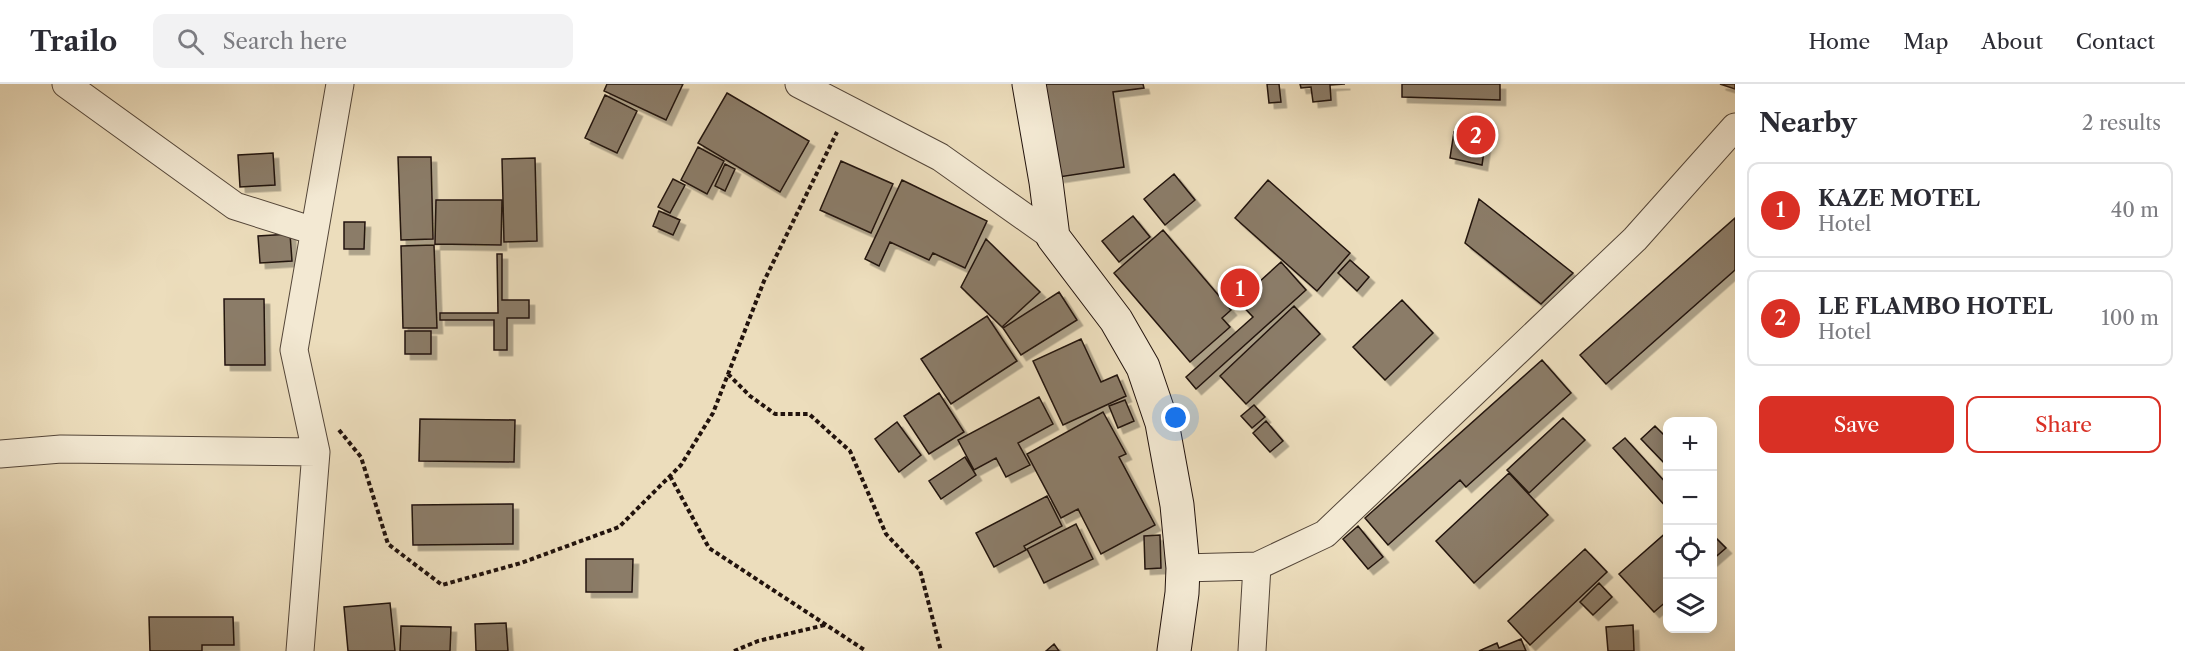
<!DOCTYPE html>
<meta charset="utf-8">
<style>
:root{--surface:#fff;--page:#f2f2f3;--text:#2b2b33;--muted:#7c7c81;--line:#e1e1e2;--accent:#d93025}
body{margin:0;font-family:"Libre Caslon Text",serif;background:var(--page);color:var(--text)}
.controls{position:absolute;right:18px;bottom:18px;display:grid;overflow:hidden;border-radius:12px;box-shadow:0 3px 15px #0003}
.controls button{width:54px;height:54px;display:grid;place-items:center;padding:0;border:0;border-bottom:2px solid var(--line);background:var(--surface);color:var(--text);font:30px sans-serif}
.you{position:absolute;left:1176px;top:334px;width:21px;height:21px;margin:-15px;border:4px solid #fff;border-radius:50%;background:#1a73e8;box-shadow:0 0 0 9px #1a73e833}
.badge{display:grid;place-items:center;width:39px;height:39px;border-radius:50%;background:var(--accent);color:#fff;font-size:20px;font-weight:700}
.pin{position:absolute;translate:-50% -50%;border:3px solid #fff;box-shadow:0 2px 6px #0006}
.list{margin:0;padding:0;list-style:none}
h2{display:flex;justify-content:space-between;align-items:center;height:78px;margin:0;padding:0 24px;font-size:26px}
h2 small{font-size:20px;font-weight:400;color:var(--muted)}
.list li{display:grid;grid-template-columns:39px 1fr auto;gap:18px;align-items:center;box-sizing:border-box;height:96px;margin:0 12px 12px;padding:0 12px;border:2px solid var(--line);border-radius:12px}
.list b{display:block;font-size:22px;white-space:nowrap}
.list p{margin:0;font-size:20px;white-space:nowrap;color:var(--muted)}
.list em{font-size:20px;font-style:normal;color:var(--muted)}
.actions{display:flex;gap:12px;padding:18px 24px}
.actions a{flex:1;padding:14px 0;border:2px solid var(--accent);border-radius:12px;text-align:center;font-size:21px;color:var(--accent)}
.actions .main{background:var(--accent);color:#fff}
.icon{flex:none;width:33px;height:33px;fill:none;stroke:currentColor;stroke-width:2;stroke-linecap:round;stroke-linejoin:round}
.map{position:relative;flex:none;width:1735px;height:567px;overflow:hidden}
header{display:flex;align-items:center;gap:36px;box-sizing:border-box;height:84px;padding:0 30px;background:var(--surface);border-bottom:2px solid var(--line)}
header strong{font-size:28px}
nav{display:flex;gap:33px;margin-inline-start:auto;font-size:21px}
.search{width:420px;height:54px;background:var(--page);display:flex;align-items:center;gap:15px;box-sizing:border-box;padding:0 21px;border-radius:12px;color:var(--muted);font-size:22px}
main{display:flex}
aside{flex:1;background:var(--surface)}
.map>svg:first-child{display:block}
</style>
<header>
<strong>Trailo</strong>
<div class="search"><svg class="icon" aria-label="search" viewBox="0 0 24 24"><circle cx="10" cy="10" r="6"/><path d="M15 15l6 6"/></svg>Search here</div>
<nav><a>Home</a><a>Map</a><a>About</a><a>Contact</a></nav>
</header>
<main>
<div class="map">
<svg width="1735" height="567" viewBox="0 0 1735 567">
<defs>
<filter id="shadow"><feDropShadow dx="5.5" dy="5.5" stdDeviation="0" flood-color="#0004"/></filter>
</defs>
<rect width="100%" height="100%" fill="#ecddbc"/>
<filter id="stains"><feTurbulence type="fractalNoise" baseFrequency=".00333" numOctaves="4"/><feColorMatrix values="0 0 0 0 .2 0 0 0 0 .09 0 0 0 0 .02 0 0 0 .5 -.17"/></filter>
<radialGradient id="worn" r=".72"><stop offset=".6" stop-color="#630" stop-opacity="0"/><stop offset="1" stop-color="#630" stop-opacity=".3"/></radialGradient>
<path fill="#8b7c68" stroke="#22130d" stroke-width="1.5" filter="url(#shadow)" d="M607,0H683L666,36L604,7Z
M1045,0H1143L1144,4L1113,8L1124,83L1059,93Z
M1267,0H1279L1281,18L1269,19Z
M1300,0H1345L1330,1L1331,16L1313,18L1311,3L1301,4Z
M1402,0H1500V16L1402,13Z
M1720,0H1735V5Z
M727,9L809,57L780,108L698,59Z
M605,11L637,27L617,69L585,54Z
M1454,48L1486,54L1482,81L1450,74Z
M698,63L724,77L707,110L681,96Z
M273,69L275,101L240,103L238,71Z
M398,73H431L433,155L401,156Z
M535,74L537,157L504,158L502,75Z
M841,77L893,100L871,149L820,126Z
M725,80L735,85L725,107L715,102Z
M1174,90L1195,116L1165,141L1144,115Z
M673,95L685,101L670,129L658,123Z
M902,96L987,137L965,184L933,169L929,176L890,158L879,182L865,175Z
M1268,96L1350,169L1317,207L1235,134Z
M1479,115L1573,189L1541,220L1465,159Z
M436,116H502L501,161L435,160Z
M659,127L680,136L673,151L653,142Z
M1133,132L1150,153L1119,178L1102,157Z
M1735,134V186L1606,300L1580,271Z
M344,138H365L364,165H344Z
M1163,146L1231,226L1222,234L1230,243L1190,278L1114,189Z
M290,150L292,177L260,179L258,152Z
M986,155L1040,208L1002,243L961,203Z
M434,161L437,244H403L401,162Z
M497,170H502V216H529V234H507V266H494V236H440V229H498Z
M1350,176L1369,193L1357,207L1338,189Z
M1281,178L1306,206L1196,305L1186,293L1253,233L1238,217Z
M1059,208L1077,236L1021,271L1003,244Z
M224,215H264L265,281H225Z
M1402,216L1433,249L1385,296L1353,263Z
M1294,222L1320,250L1246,320L1220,292Z
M987,232L1017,277L951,320L921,275Z
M405,247H431V270H405Z
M1081,255L1101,298L1117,291L1126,312L1063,341L1033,277Z
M1542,276L1571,309L1466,403L1460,396L1388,461L1365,434Z
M939,309L964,348L929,370L904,332Z
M1039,313L1053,340L1018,359L1030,381L1006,393L996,374L974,386L958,356Z
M1125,316L1134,337L1118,344L1109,322Z
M1254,321L1265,333L1252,344L1241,332Z
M1103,328L1126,370L1119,373L1155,441L1101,470L1078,425L1061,434L1027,370Z
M1563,334L1585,356L1529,409L1507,386Z
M420,335L515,336L514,378L419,377Z
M1266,337L1283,357L1270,368L1253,349Z
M897,338L921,371L899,388L875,355Z
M1655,342L1668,355L1667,382L1641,355Z
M1625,354L1668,401V425L1613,364Z
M965,373L976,391L941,415L929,397Z
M1509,389L1548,431L1474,499L1436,457Z
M1047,412L1062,442L1024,462L1026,466L994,483L976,449Z
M513,420V460L413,461L412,421Z
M1076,440L1093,475L1044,499L1027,465Z
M1358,442L1383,473L1368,485L1343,455Z
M1668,447V516L1654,528L1619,490Z
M1712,450L1726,464L1712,476Z
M1160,451L1161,484L1145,485L1144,452Z
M1585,465L1607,488L1530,561L1508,537Z
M586,475H633L632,508H586Z
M1599,499L1612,513L1593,531L1580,518Z
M390,519L395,567H348L344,523Z
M149,533H233L234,561H202V567H150Z
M506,539L508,567H476L475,540Z
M1633,541L1634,567H1608L1606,543Z
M401,542L451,543L450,567H400Z
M1521,555L1526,567H1479L1497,559L1499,564Z
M1054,560L1059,567H1046Z"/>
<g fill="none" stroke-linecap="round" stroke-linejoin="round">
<defs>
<path id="minor" d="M66,0L235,122L314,147
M799,0L940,73L1053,153
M316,368L294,266L340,0
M0,370L61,365L316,368L300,567
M1183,484L1257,482L1325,450L1635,155L1735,43
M1252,567L1257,482"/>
<path id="secondary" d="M1029,0L1046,98L1053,153L1116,236L1143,283L1162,339L1177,421L1183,484L1182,509L1174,567"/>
</defs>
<use href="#minor" stroke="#544639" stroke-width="29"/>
<use href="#secondary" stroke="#22130d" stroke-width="35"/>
<path stroke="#22130d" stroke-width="4" stroke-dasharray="4.5 3" stroke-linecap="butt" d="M728,290L750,312L775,330H809L850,367L886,450L920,486L941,567
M339,346L361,373L388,460L442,501L521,479L619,443L681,381L713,329L764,197L837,48
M670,392L709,464L866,567
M734,567L758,557L825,541"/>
<use href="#minor" stroke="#f3e9d3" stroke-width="27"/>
<use href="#secondary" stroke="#f3e9d3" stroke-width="33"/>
</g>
<rect width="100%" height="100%" filter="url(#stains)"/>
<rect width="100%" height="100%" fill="url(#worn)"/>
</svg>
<div class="controls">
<button>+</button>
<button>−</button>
<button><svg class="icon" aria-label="locate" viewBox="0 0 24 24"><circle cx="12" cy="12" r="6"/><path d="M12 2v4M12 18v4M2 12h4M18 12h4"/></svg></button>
<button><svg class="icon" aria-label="layers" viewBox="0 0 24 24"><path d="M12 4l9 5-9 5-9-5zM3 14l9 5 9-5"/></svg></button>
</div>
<div class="you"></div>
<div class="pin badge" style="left:1240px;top:204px">1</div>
<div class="pin badge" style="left:1476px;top:51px">2</div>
</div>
<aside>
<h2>Nearby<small>2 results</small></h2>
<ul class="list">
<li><span class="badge">1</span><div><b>KAZE MOTEL</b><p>Hotel</p></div><em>40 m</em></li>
<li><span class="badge">2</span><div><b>LE FLAMBO HOTEL</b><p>Hotel</p></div><em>100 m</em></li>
</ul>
<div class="actions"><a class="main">Save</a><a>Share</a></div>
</aside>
</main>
